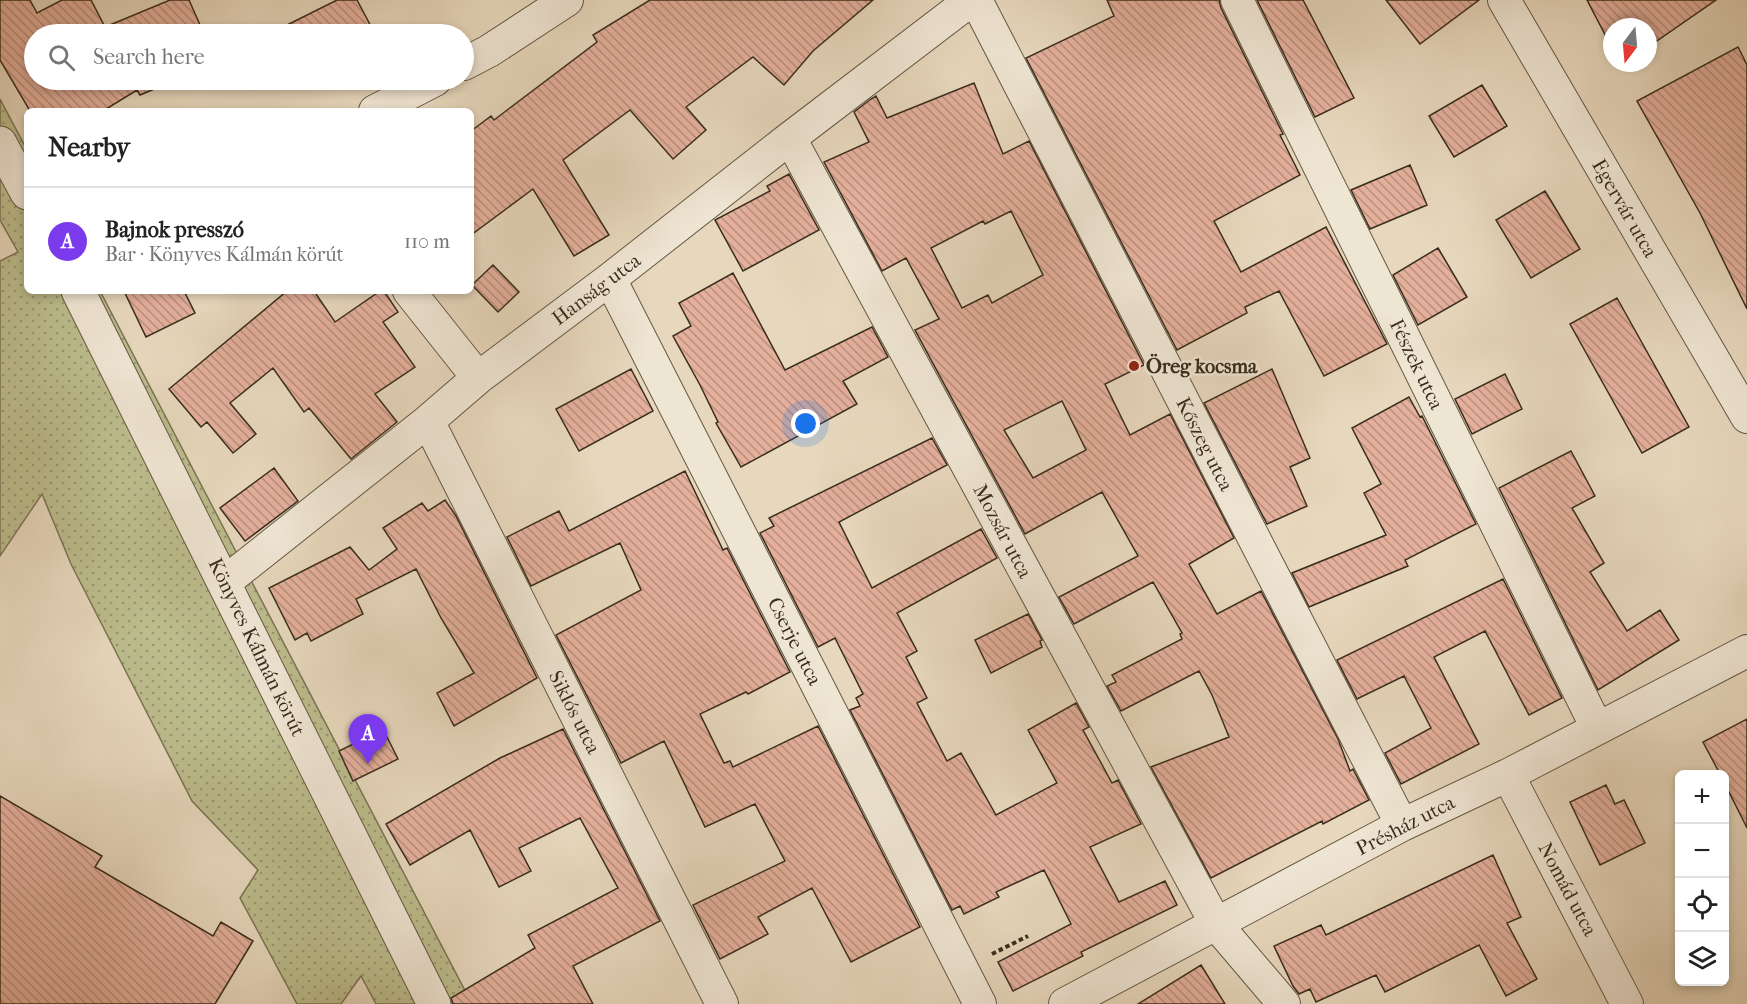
<!DOCTYPE html>
<meta charset="utf-8">
<style>
:root{--surface:#fff;--page:#f6f6f6;--text:#222;--muted:#767676;--line:#e0e0e0;--accent:#7c3aed}
body{margin:0;font-family:"IM FELL French Canon",serif;background:var(--page);color:var(--text)}
.controls{position:absolute;right:18px;bottom:18px;display:grid;overflow:hidden;border-radius:9px;box-shadow:0 3px 9px #0003}
.controls button{width:54px;height:54px;display:grid;place-items:center;padding:0;border:0;border-bottom:2px solid var(--line);background:var(--surface);color:var(--text);font:30px sans-serif}
.compass{position:absolute;left:1603px;top:18px;width:54px;height:54px;border-radius:50%;background:var(--surface);box-shadow:0 3px 9px #0003;rotate:196deg}
.you{position:absolute;left:806px;top:424px;width:21px;height:21px;margin:-15px;border:4px solid #fff;border-radius:50%;background:#1a73e8;box-shadow:0 0 0 9px #1a73e833}
.badge{display:grid;place-items:center;width:39px;height:39px;border-radius:50%;background:var(--accent);color:#fff;font-size:20px;font-weight:700}
.pin{position:absolute;translate:-50% -50px;filter:drop-shadow(0 2px 3px #0008)}
.pin::after{content:'';position:absolute;top:32px;width:21px;height:18px;background:inherit;clip-path:polygon(0 0,100% 0,50% 100%)}
.list{margin:0;padding:0;list-style:none}
h2{display:flex;justify-content:space-between;align-items:center;height:78px;margin:0;padding:0 24px;font-size:26px}
h2 small{font-size:20px;font-weight:400;color:var(--muted)}
.list li{display:grid;grid-template-columns:39px 1fr auto;gap:18px;align-items:center;box-sizing:border-box;height:108px;padding:0 24px;border-top:2px solid var(--line)}
.list b{display:block;font-size:22px;white-space:nowrap}
.list p{margin:0;font-size:20px;white-space:nowrap;color:var(--muted)}
.list em{font-size:20px;font-style:normal;color:var(--muted)}
.icon{flex:none;width:33px;height:33px;fill:none;stroke:currentColor;stroke-width:2;stroke-linecap:round;stroke-linejoin:round}
.map{position:relative;flex:none;width:1747px;height:1004px;overflow:hidden}
.search{position:absolute;background:var(--surface);box-shadow:0 3px 9px #0003;left:24px;top:24px;width:450px;height:66px;display:flex;align-items:center;gap:15px;box-sizing:border-box;padding:0 21px;border-radius:33px;color:var(--muted);font-size:22px}
.panel{position:absolute;background:var(--surface);box-shadow:0 3px 9px #0003;left:24px;top:108px;width:450px;height:186px;border-radius:9px}
.map>svg:first-child{display:block}
</style>
<div class="map">
<svg width="1747" height="1004" viewBox="0 0 1747 1004">
<defs>
<pattern id="grass-dots" width="8" height="8" patternUnits="userSpaceOnUse" patternTransform="scale(1.5)"><rect width="8" height="8" fill="#bcbc8c"/><path d="M2 2h.1M6 6h.1" fill="none" stroke="#9a9972" stroke-width="1.8" stroke-linecap="round"/></pattern>
<pattern id="building-back-hatch" width="6" height="6" patternUnits="userSpaceOnUse" patternTransform="scale(1.5)"><rect width="6" height="6" fill="#e4af9b"/><path d="M-1 5l2 2M0 0l6 6M5-1l2 2" fill="none" stroke="#ba8f7e"/></pattern>
</defs>
<rect width="100%" height="100%" fill="#e7d7bc"/>
<filter id="stains"><feTurbulence type="fractalNoise" baseFrequency=".00333" numOctaves="4"/><feColorMatrix values="0 0 0 0 .2 0 0 0 0 .09 0 0 0 0 .02 0 0 0 .5 -.17"/></filter>
<radialGradient id="worn" r=".72"><stop offset=".6" stop-color="#630" stop-opacity="0"/><stop offset="1" stop-color="#630" stop-opacity=".3"/></radialGradient>
<path fill="url(#grass-dots)" stroke="#7a7454" stroke-width="1.5" d="M0,99L27,150V291H100L472,1004H376L361,976L341,1004H297L240,898L258,870L192,801L71,564L42,494L0,556V261L18,252L0,220Z"/>
<path fill="url(#building-back-hatch)" stroke="#382d1d" stroke-width="1.5" fill-rule="evenodd" d="M0,0H30L37,13L62,0H91L105,27L170,0H189L204,34H34V80H176L140,95L137,90L103,111H30L0,60Z
M337,0H357L375,34H269Z
M650,0H873L813,51L784,85L753,57L686,107L706,130L673,159L630,110L563,160L609,235L574,256L533,189L471,235V131L491,116L494,120L597,42L593,35Z
M1107,0H1219L1221,8L1283,134L1280,135L1300,175L1214,221L1241,272L1326,227L1387,344L1324,376L1279,291L1245,307L1247,313L1177,350L1026,58L1114,16Z
M1257,0H1303L1354,98L1315,117Z
M1386,0H1479L1420,44Z
M1587,0H1716L1648,47V27H1612V48Z
M1738,47L1747,65V309L1700,213L1637,101Z
M974,83L1003,154L1029,141L1144,365L1105,384L1130,435L1170,414L1234,538L1189,564L1217,614L1261,591L1338,739L1350,771L1353,769L1369,800L1323,824L1322,821L1211,878L1151,767L1229,737L1212,695L1199,671L1121,711L1107,686L1116,682L1112,675L1182,639L1180,634L1182,633L1153,582L1074,624L1059,597L1138,556L1102,492L1025,534L915,330L939,319L906,258L882,271L824,162L869,142L854,112L871,99L876,96L887,118ZM1011,211L1043,275L992,303L988,295L962,308L931,248L983,221L985,224ZM1062,401L1086,450L1033,478L1004,430Z
M1482,85L1507,126L1454,157L1429,116Z
M1410,165L1427,205L1370,229L1351,190Z
M789,174L819,230L743,271L715,220L770,191L767,186Z
M1545,191L1580,249L1531,278L1496,220Z
M1438,248L1467,297L1418,325L1393,275Z
M493,265L519,292L498,312L472,285Z
M733,273L785,370L872,327L888,357L843,381L857,404L741,467L716,423L718,422L700,385L673,336L691,326L679,303Z
M124,291H184L195,313L146,337Z
M287,291H314L335,322L380,291H384L398,312L383,322L415,367L375,394L397,422L351,459L309,408L304,412L273,368L230,403L256,434L233,453L207,422L201,427L169,389Z
M1617,298L1689,427L1642,453L1570,324Z
M631,369L653,411L579,451L556,409Z
M1272,369L1310,458L1290,467L1307,506L1267,524L1204,403Z
M1505,374L1522,409L1472,434L1455,399Z
M1409,397L1420,417L1422,416L1476,524L1405,560L1408,566L1309,607L1292,573L1386,535L1364,493L1381,484L1352,428Z
M932,438L947,465L839,522L872,588L981,529L997,558L897,613L917,651L906,657L927,698L917,703L947,761L961,753L996,815L1057,783L1028,730L1076,703L1089,727L1083,730L1112,783L1118,780L1141,824L1090,847L1119,902L1165,881L1177,905L1081,952L1083,956L1013,991L998,962L1071,924L1044,870L996,892L999,897L964,914L960,906L952,910L850,710L860,706L856,698L863,694L835,638L818,647L760,533L774,526L769,518Z
M1571,451L1595,496L1572,508L1604,563L1590,572L1627,631L1660,610L1679,640L1598,690L1499,488Z
M274,468L298,501L245,541L220,508Z
M685,471L723,550L727,548L790,672L748,694L746,692L700,714L724,763L730,761L733,767L818,726L920,927L851,962L812,888L758,917L768,934L720,959L693,905L785,861L755,804L705,827L664,741L621,763L556,635L641,590L620,543L531,586L507,537L559,511L569,531Z
M445,500L456,516L537,678L454,726L437,693L474,673L441,618L416,569L356,599L363,614L311,641L307,633L295,640L269,588L350,547L369,570L397,549L383,528L422,503L428,511Z
M1503,579L1562,698L1529,715L1485,631L1434,657L1479,744L1401,784L1385,753L1431,728L1404,676L1357,699L1337,660Z
M1028,614L1042,640L1040,641L1042,647L991,673L975,640Z
M1747,719V828L1725,784V774H1720L1703,742Z
M383,729L398,759L353,781L339,751Z
M563,729L660,921L573,966L593,1004H453L451,998L535,948L528,935L618,888L580,818L519,848L531,871L499,887L470,830L410,865L386,824L500,758Z
M1606,785L1615,804L1624,800L1645,843L1600,865L1570,802Z
M0,796L102,856L95,867L213,936L221,922L253,941L215,1004H0Z
M1493,855L1521,917L1507,923L1537,979L1506,996L1479,945L1385,992L1376,975L1316,1002L1310,989L1299,994L1293,986L1274,946L1321,925L1326,935Z
M1201,965L1225,1004H1138Z"/>
<g fill="none" stroke-linecap="round" stroke-linejoin="round">
<defs>
<path id="minor" d="M976,0L1402,825
M1237,0L1597,728
M1504,0L1747,417
M464,64L489,51L567,0
M375,111L435,80
M790,138L1216,924L1284,1004
M610,279L980,1004
M409,291L478,378
M428,421L722,1004
M225,582L428,421L478,378L610,279L790,138L971,0
M1508,775L1627,1004
M1065,1004L1402,825L1508,775L1747,651"/>
<path id="tertiary" d="M0,143L27,193
M78,291L434,1004"/>
</defs>
<use href="#minor" stroke="#645845" stroke-width="34"/>
<use href="#tertiary" stroke="#645845" stroke-width="35"/>
<path stroke="#382d1d" stroke-width="4" stroke-dasharray="4.5 3" stroke-linecap="butt" d="M992,954L1028,936"/>
<use href="#minor" stroke="#efe5d3" stroke-width="32"/>
<use href="#tertiary" stroke="#efe5d3" stroke-width="33"/>
</g>
<circle fill="#8f2418" stroke="#efe5d3" stroke-width="2" cx="1134" cy="366" r="6"/>
<g text-anchor="middle" stroke-width="5" stroke-linejoin="round" paint-order="stroke">
<g font-size="20" fill="#382d1d" stroke="#efe5d3">
<text transform="translate(1625 208) rotate(60)" y="7">Egervár utca</text>
<text transform="translate(596 289) rotate(-37)" y="7">Hanság utca</text>
<text transform="translate(1417 364) rotate(64)" y="7">Fészek utca</text>
<text transform="translate(1205 444) rotate(63)" y="7">Kőszeg utca</text>
<text transform="translate(1003 531) rotate(62)" y="7">Mozsár utca</text>
<text transform="translate(795 641) rotate(63)" y="7">Cserje utca</text>
<text transform="translate(257 647) rotate(64)" y="7">Könyves Kálmán körút</text>
<text transform="translate(575 712) rotate(63)" y="7">Siklós utca</text>
<text transform="translate(1405 825) rotate(-27)" y="7">Présház utca</text>
<text transform="translate(1568 889) rotate(62)" y="7">Nomád utca</text>
</g>
<g font-size="20" font-weight="bold" fill="#382d1d" stroke="#efe5d3" text-anchor="start">
<text x="1146" y="373">Öreg kocsma</text>
</g>
</g>
<rect width="100%" height="100%" filter="url(#stains)"/>
<rect width="100%" height="100%" fill="url(#worn)"/>
</svg>
<div class="controls">
<button>+</button>
<button>−</button>
<button><svg class="icon" aria-label="locate" viewBox="0 0 24 24"><circle cx="12" cy="12" r="6"/><path d="M12 2v4M12 18v4M2 12h4M18 12h4"/></svg></button>
<button><svg class="icon" aria-label="layers" viewBox="0 0 24 24"><path d="M12 4l9 5-9 5-9-5zM3 14l9 5 9-5"/></svg></button>
</div>
<svg class="compass" viewBox="-18 -18 36 36"><path d="M0-13l5 13h-10z" fill="#e53935"/><path d="M0 13l5-13h-10z" fill="#767676"/></svg>
<div class="you"></div>
<div class="pin badge" style="left:368px;top:764px">A</div>
<div class="search"><svg class="icon" aria-label="search" viewBox="0 0 24 24"><circle cx="10" cy="10" r="6"/><path d="M15 15l6 6"/></svg>Search here</div>
<section class="panel">
<h2>Nearby<small></small></h2>
<ul class="list">
<li><span class="badge">A</span><div><b>Bajnok presszó</b><p>Bar · Könyves Kálmán körút</p></div><em>110 m</em></li>
</ul>
</section>
</div>
